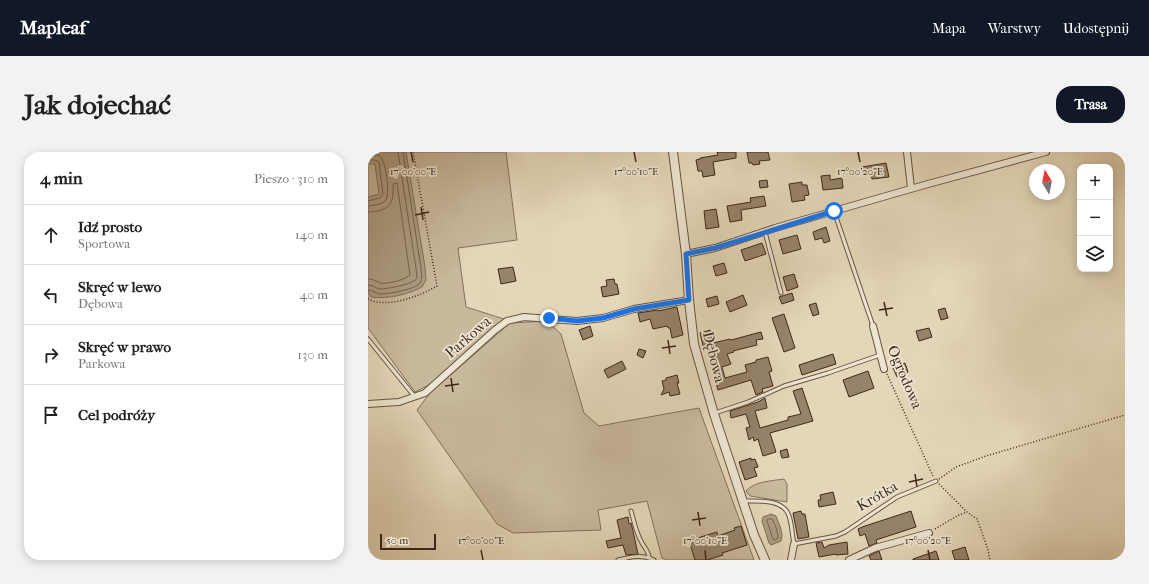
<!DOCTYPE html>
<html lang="pl">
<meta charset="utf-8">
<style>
:root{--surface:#fff;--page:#f2f2f2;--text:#222;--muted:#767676;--line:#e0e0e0;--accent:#111827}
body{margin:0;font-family:"IM FELL French Canon",serif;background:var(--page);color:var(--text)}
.controls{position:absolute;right:12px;top:12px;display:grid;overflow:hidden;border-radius:8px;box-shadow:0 2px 10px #0003}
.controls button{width:36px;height:36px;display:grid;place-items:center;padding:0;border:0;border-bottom:1px solid var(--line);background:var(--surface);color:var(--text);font:20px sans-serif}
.compass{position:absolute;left:661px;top:12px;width:36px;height:36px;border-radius:50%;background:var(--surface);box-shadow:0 2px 10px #0003;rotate:350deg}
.scale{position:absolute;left:12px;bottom:10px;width:56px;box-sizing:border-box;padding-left:4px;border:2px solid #402817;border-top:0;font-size:11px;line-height:14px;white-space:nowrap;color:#402817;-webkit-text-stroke:3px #ede5d2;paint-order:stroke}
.stop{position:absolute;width:12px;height:12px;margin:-9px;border:3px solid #1a73e8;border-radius:50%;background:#fff}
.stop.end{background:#1a73e8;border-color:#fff;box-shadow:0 1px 4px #0008}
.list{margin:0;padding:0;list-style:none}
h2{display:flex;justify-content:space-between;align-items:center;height:52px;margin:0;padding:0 16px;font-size:17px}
h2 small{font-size:13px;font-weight:400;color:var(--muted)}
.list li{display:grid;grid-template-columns:26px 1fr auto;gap:12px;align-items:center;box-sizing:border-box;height:60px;padding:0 16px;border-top:1px solid var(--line)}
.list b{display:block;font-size:15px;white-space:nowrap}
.list p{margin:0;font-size:13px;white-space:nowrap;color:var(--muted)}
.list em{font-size:13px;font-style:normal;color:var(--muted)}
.icon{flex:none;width:22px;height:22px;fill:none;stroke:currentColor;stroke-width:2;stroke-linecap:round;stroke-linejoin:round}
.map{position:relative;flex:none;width:757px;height:408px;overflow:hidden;border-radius:16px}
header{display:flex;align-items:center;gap:24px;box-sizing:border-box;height:56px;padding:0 20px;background:var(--accent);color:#fff}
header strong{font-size:19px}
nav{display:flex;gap:22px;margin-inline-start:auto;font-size:14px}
.intro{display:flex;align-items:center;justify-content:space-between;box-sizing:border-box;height:96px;padding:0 24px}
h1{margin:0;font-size:28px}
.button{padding:10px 18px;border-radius:16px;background:var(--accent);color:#fff;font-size:14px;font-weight:700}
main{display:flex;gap:24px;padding:0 24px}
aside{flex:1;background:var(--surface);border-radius:16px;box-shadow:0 2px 10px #0003}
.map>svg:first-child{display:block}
</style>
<header>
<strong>Mapleaf</strong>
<nav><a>Mapa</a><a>Warstwy</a><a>Udostępnij</a></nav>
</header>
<div class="intro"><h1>Jak dojechać</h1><a class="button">Trasa</a></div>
<main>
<aside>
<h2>4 min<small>Pieszo · 310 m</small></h2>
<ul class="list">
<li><svg class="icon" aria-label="ahead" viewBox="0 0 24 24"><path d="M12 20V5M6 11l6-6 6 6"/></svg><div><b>Idź prosto</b><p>Sportowa</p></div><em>140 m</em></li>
<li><svg class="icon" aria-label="left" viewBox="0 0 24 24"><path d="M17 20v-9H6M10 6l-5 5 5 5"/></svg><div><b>Skręć w lewo</b><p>Dębowa</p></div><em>40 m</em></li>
<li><svg class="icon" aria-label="right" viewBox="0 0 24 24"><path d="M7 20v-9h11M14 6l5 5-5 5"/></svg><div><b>Skręć w prawo</b><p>Parkowa</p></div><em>130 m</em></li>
<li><svg class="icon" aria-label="arrive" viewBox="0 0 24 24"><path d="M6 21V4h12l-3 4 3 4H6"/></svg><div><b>Cel podróży</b></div></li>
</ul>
</aside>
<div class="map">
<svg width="757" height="408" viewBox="0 0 757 408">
<rect width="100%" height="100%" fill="#e4d7b9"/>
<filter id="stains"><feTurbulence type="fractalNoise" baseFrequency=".005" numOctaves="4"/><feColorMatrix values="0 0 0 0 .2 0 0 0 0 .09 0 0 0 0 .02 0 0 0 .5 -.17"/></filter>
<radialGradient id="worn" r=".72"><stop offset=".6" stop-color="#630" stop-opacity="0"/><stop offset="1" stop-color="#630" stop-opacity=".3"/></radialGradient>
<path fill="#c8b99d" stroke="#84705a" d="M0,0H138L149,88L90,96L98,155L136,167L61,233L47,240L0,176Z
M179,169L193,182L216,261L231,274L331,256L386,408H299L294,406L279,349L230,358L233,378L145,381L129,372L49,258L62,241L142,171Z
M416,327L419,332V350L382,344L378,339C387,329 404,329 416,327Z"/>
<path fill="#ac9c82" stroke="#816e57" d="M0,0H38L57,115L58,128L54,135C38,143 21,147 3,145L0,139V45L11,42L7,12H0Z
M403,362L408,364C411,372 416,381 413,389L403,393L401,391L394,369L395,365Z"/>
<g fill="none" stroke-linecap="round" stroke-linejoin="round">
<path stroke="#76624c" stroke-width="1" d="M0,3H9C12,4 13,4 14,7C18,13 22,42 18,48C14,53 6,53 0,54
M0,8H7L11,10L15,42L12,46L0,49
M0,60C22,59 26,52 25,32L29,31L42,123C39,127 18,133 12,131C8,129 5,127 0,127
M0,133C5,133 7,136 12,137C19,137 47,132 49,126C49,123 48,119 48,116L30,0
M0,138C5,138 7,141 12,142C20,142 46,138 52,131C55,127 53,120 53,116L35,0
M400,367H404C407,372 410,380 410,386L407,388L405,387L399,369Z"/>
</g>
<path fill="#95836b" stroke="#402817" d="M349,0H368V6L345,10L347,23L335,25L334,19H330L328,8L332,7V6L350,3Z
M379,0H400L402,8L391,9L392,12L385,13L384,11H381Z
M518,11L521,25L504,27L503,23L496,24L494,15Z
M462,23V28L474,26L475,36L455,38L453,24Z
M399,28L400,35L392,36L391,29Z
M434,30V33H439L441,43L436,44L437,48L424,50L421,32Z
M396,44L398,54L373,58L374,68L362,70L359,54L383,50L382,46Z
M348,57L351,75L338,77L336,59Z
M458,75L462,89L456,91L454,86L447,88L445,80Z
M429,83L433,97L415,102L411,88Z
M394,91L398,102L377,109L373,98Z
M356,111L359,121L348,124L345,114Z
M145,115L148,129L133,132L130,117Z
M426,122L430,135L419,139L415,125Z
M246,127L247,132H249L251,142L235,145L233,135L239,134L238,128Z
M424,141L426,148L414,152L411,145Z
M375,143L379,153L362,160L358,150Z
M349,144L351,152L340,155L338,147Z
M448,151L451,162L445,164L441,153Z
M309,155L315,183L304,186L302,176H300L299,174L285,177L282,167L272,170L270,161L290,158V159Z
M577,156L580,166L573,168L570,158Z
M416,162L427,196L416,200L404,166Z
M222,174L225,184L215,188L211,178Z
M561,176L564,185L551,189L548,179Z
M342,178L345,191L362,187L363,188L393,180L395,187L388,188L389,193L365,199L366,200L359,202L363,212L354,215L357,226L379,220L377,213L388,210V208L400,205L404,219L401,220L405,234L394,237L395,240L388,243L383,228L350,238L346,225L349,224L341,197L336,198L332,181Z
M271,197L278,199L275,206L269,203Z
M465,202L468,212L434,223L431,213Z
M254,209L258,217L240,226L236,218Z
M537,211L540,220L529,225L525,216Z
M500,219L506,236L481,245L475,228Z
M309,223L311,231H309L312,242L302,244L301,240L293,243L296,237L294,229L298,228V226Z
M434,236L445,269L402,281L408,300L395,304L390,287L386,289L385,285L381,288L378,276L382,275L378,262L363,266L362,259L390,250L397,246L399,256L387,259L392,276L420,268V265L433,262L425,239Z
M419,297L421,305L414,306L412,299Z
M383,306V308L387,307L390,315L386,316L389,324L377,328L371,310Z
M465,340L468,352L451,355L450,348H453L452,343Z
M433,359L434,362H437L441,385L430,387L425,361Z
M543,359L548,375L508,388L509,391L501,394L497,382L492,384L490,377L494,375Z
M260,365L261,372L263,371L265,379L270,402L258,403L255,393L240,396L238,389L253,386L249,368Z
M373,374L379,393L354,401L355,403L339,408H327L322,392H324L323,388L349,380L350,384L367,378L366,376Z
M454,390L456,396L461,393L479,390L480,402L468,403V402L451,405L448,391Z
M597,395L601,408H587L584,399Z
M511,399L514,408H503L501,404Z
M568,399L571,408H545V407Z"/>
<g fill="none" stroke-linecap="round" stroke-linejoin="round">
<defs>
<path id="service" d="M466,59L505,174
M397,80L413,141
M0,187L47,245
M347,261L380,250L416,234L460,221L512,203
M377,349C391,349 416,347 421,364C424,372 424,383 426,392L468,384L477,380L529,345L568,329
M263,359C266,369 268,381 274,391C277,396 280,399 281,405
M250,408C262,405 274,402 286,408"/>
<path id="minor" d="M539,0L543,36
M318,102L347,96L407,76L560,32L678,0
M505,174L516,217
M0,252L31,250L57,241L127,178L139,169L156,165L209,169L235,166L266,157L321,148
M423,408L426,392
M481,408L507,396L561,381"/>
<path id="tertiary" d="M305,0L318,102L321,148L326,192L346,262L386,383L397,408"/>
</defs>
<use href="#service" stroke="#695440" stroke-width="5"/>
<use href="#minor" stroke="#695440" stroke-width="8"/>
<use href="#tertiary" stroke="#695440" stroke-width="10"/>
<path stroke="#402817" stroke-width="1.5" stroke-dasharray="1 2" stroke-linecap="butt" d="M0,147C19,157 52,144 69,134L45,0
M519,222L565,324
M571,327L588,315L618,304L757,263
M571,332L599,360L609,367L620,398L622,408
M567,377L591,363L599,360"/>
<use href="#service" stroke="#ede5d2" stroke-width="3"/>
<use href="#minor" stroke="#ede5d2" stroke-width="6"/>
<use href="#tertiary" stroke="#ede5d2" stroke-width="8"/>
</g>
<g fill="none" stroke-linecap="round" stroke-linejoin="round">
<path stroke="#1a73e8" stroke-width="5" d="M181,166L209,169L235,166L266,157L321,148L318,102L347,96L466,59"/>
</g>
<path fill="none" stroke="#402817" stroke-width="1.5" d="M43,0L45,10M266,0L268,10M490,0L492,10M53,55L55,68M47,63L61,60M516,150L519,164M511,158L525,156M300,188L302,202M294,196L308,194M83,226L85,240M77,234L91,232M547,322L549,335M541,330L555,327M330,360L332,374M324,368L338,366M113,398L115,408M337,398L338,408M560,398L562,408"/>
<g text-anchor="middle" stroke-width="3.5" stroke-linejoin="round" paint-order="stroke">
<g font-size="15" fill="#402817" stroke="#ede5d2">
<text transform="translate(100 185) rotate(-41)" y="5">Parkowa</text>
<text transform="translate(346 205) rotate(76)" y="5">Dębowa</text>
<text transform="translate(537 225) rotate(67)" y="5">Ogrodowa</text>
<text transform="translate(509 344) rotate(-30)" y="5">Krótka</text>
</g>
</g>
<g font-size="10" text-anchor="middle" fill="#402817" stroke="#ede5d2" stroke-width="3.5" stroke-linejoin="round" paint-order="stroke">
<text x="492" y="23">17°00'20"E</text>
<text x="45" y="23">17°00'00"E</text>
<text x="268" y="23">17°00'10"E</text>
<text x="113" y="392">17°00'00"E</text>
<text x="337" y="392">17°00'10"E</text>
<text x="560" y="392">17°00'20"E</text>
</g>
<rect width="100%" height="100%" filter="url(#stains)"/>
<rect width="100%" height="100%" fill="url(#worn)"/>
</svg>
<div class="controls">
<button>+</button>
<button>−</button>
<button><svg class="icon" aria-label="layers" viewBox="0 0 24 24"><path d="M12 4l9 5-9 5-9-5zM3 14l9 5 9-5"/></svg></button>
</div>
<svg class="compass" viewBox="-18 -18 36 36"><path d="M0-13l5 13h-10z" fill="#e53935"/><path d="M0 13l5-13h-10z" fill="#767676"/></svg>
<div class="scale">50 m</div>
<div class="stop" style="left:466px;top:59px"></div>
<div class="stop end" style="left:181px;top:166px"></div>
</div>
</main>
